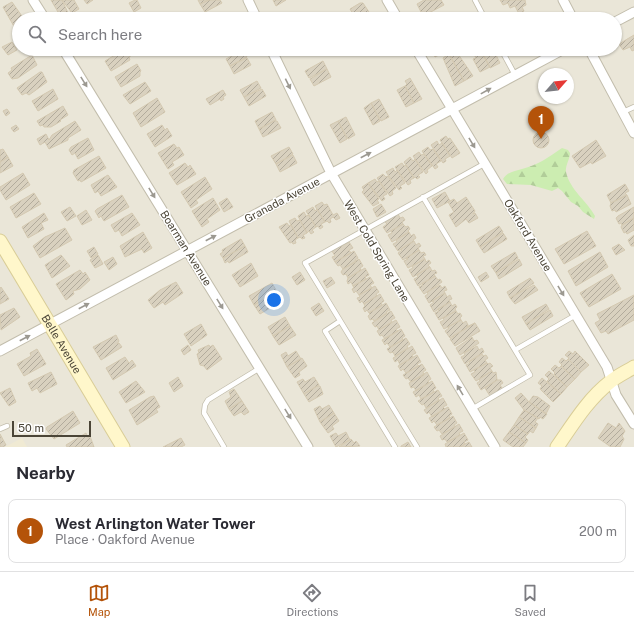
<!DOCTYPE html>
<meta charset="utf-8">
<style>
:root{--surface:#fff;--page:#f7f7f7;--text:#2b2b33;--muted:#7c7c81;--line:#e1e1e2;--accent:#b45309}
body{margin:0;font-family:"Public Sans",sans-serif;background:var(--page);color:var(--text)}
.compass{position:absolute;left:538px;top:68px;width:36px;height:36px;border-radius:50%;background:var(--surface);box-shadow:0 1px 3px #0004;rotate:62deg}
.scale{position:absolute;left:12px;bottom:10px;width:79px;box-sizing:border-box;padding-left:4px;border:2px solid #4b4537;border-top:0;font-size:11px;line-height:14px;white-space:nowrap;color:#4b4537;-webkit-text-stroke:3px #fff;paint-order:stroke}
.you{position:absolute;left:274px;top:300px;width:14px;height:14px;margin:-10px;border:3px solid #fff;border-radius:50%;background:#1a73e8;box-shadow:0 0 0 6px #1a73e833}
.badge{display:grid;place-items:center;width:26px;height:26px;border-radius:50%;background:var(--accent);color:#fff;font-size:13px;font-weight:700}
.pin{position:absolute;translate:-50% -33px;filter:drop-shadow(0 1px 2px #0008)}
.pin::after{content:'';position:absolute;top:21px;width:14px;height:12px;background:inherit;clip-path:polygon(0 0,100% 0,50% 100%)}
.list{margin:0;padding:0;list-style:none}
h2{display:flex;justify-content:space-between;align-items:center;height:52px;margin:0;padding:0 16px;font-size:17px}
h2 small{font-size:13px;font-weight:400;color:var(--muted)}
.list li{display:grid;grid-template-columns:26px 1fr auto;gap:12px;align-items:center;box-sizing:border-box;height:64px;margin:0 8px 8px;padding:0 8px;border:1px solid var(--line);border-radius:8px}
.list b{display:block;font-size:15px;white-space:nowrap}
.list p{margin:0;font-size:13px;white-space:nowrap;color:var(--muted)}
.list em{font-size:13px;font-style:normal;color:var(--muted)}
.icon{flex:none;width:22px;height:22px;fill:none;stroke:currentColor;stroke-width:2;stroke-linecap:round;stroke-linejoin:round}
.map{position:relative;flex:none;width:634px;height:447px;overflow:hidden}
.search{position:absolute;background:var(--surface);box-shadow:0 1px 3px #0004;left:12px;right:12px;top:12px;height:44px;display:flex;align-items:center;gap:10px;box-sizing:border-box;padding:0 14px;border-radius:22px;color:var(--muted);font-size:15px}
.sheet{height:124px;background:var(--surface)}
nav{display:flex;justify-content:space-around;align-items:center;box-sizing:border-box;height:56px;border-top:1px solid var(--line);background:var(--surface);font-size:11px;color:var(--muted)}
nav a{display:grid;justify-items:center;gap:2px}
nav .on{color:var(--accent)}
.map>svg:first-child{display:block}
</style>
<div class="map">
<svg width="634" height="447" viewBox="0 0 634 447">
<defs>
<pattern id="forest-firs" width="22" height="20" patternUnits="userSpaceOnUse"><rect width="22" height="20" fill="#ccedb1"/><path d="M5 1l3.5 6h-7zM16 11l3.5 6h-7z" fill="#b1cd99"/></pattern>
<pattern id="building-hatch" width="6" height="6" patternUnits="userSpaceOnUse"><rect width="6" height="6" fill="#d9d1bf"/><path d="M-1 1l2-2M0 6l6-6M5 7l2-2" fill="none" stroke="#b2ab9c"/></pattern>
</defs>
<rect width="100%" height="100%" fill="#f6f3ea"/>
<path fill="#eae6d8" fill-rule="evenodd" d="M0,0H634V447H0ZM19,19H615V49H19ZM544,74H568V98H544Z"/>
<path fill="#f0ead3" d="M22,438L27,447H5Z"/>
<path fill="url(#forest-firs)" d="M562,148L568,150L570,153C570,159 565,166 566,172C570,190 587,201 595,216L594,219L583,212L578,206L571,202L562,191L558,188L552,191L531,185L507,184L503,179C507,172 515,171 522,169C538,165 549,157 562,148Z"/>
<path fill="url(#building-hatch)" stroke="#d4c9b1" d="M51,0H62L69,15L62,19Z
M62,0H74L79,9L72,13Z
M84,0H93L87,4Z
M135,0H137L141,8L134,12L129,3Z
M198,0H209L200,4Z
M209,0H220L222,3L205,12L200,4Z
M273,0H286L276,6Z
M424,0H441L444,5L423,16L417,4Z
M500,0H525L526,5L522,7L524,11L519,14L515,6L510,8L508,3L503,5Z
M12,2L24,19H19V28L16,30L3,7Z
M360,3H363L371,15L367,19H356L350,9Z
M538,14L540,19H531V18Z
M104,16L105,18L108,16L109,19H99Z
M634,35V50L632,51L630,47L623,50L619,44Z
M12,42L17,50L8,55L2,47Z
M95,49H109L100,54Z
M125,49H128L132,55L129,57L130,60L111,71L105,61Z
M430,49H441L443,53L435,57Z
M471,49H480L490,67L480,72L473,59L476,58Z
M480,49H489L490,51L493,49L500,63L490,68Z
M243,50L247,57L230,66L226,59Z
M456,51L473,76L464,81L449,54Z
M449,54L464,81L455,86L443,58Z
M32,55L37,65L18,78L12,79L8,73L12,70L11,68Z
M247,58L251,65L234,74L230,66Z
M323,61L327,69L309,78L305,71Z
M137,64L141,71L140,72V76L121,87L115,77Z
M327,69L331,77L314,86L310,79Z
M40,72H42L47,82L29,95L26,93L22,95L17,88Z
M410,78L422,99L414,103L405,86L407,84L405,81Z
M257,81L261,88L244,97L240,90Z
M145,82L151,91L130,104L123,95Z
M405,86L414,103L406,107L397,90Z
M53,89L58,99L38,111L32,101Z
M262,89L266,96L249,106L244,97Z
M223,90L226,95L223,97L224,99L221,101L220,99L210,105L206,99Z
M157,98L165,112L141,127L133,113Z
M379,99L389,117L381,121L371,103Z
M371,103L380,121L373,125L364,108Z
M63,106L68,115L60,120L61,121L51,127H44L43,125L40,126L37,121Z
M7,109L10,113L6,116L3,111Z
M272,112L276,120L259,129L255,121Z
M346,117L355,135L348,139L338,121Z
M75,121L81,130L68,138V140L49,149L45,142L40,145L37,139L46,134L49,140L52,135Z
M274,121H277L281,128L263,137L259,129Z
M338,121L347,139L340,143L330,125Z
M16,125L19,129L14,132L11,128Z
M162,125L165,130L167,128L172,136L155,147L147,134Z
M533 140a8 8 0 1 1 16 0a8 8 0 1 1-16 0Z
M446,136L448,139L450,138L460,153L452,158L440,140Z
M88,138L94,150L78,159L75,153L72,155L69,150L71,147Z
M596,140L606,156L592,164L591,162L580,168L572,156Z
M437,141L439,145L442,143L450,156L445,159L446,161L443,163L431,145Z
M174,144L177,148L179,147L184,155L172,162L174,165L168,169L158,153Z
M289,147L293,154L276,164L271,156Z
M428,147L430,150L433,149L441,161L436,164L438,167L435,169L422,151Z
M3,149L8,157L0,162V150Z
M419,152L421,155L424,154L432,166L427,170L428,172L426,174L413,156Z
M293,155L297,163L280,172L276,164Z
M99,156L106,168L81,182L80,180L78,181L73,173L74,170Z
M8,157L13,166L0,173V162Z
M410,157L413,161L415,159L423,172L418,175L420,177L417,179L415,177L414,178L404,162Z
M185,163L188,167L190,165L196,174L177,185L169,173Z
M402,163L404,166L406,165L414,178L410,180L411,183L408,185L395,167Z
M393,168L395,172L397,170L405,183L400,186L402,188L399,190L386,172Z
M23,173L30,185L6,200L0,190V187Z
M383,174L386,177L388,176L396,188L392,191L393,194L390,196L377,178Z
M108,175L117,187L101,196L98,191L95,193L91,185Z
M205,177L212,189L196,200L198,203L191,208L181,192Z
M375,179L377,182L379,181L387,194L383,196L385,199L382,201L368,183Z
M368,183L379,199L377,200L379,203L373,206L362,192L364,190L362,187Z
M625,184L629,191L625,193L627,195L611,203L607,195Z
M445,192L450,201L437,208L432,199Z
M34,193L41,204L16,218L10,207Z
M122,195L129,207L104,221L101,216L99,218L95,211L97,209Z
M627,195L631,204L616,212L615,210L612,211L610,206L611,203Z
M466,197L475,211L473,214L475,213L478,218L469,223L466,219L456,227L449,215L454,212L448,202L454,199L457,203Z
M213,198L220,210L207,219L209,222L202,227L192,211Z
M227,198L233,207L224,212L219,203Z
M322,202L324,205L327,204L333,215L337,213L340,218L336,220L333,217L330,219L331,222L329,223L327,221L325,222L315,206Z
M381,204L386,212L377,217L373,209Z
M70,207L76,216L67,221L61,212Z
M313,207L315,211L317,209L325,222L321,224L323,227L320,229L318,226L316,227L306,211Z
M634,207V218L622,225L621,223L619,224L616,218L618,216Z
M86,210L92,220L82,225L77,216Z
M304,212L306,216L309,215L316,227L312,230L314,232L311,234L309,231L307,233L298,216Z
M44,213L48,220L41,223L44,229L28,238L22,227Z
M132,213L140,225L122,236L119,230L115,232L111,225Z
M398,214L400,218L403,217L405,220L402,222L403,224L387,233L383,227L387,224L385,222Z
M295,218L297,221L300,220L307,233L303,235L305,238L302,239L300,237L298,238L289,221Z
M634,218V230L627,234L626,232L624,233L621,227L622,225Z
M287,223L289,226L291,225L298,238L295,240L296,243L293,244L292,242L290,243L279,227Z
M403,224L406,227L408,226L410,229L408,231L409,232L392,242L388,235L392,233L391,231Z
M499,226L503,232L480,247L476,240Z
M65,228L72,240L40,258L33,246L45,237Z
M587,231L596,246L564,264L555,249Z
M143,232L152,248L144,253L142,249L125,257L120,246Z
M409,232L411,236L414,234L416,238L413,240L414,241L398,251L393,244L397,242L396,240Z
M503,233L507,239L484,253L480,247Z
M634,235V246H631L628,240Z
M241,239L245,246L223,258L220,254L223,252L222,250Z
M414,241L416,245L419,243L421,246L418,248L419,250L403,260L398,253L402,250L401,249Z
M349,242L353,248L349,250L351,253L335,262L332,257L335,256L332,251Z
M619,244L625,250L616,255L612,248Z
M245,246L248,252L229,263L228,261L225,263L223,258Z
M94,247L98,254L91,258L87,251Z
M419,250L421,253L424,252L426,255L423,256L425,259L408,268L404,261L408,259L406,258Z
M354,251L358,258L355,260L356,262L343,269L340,265L338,266L335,262Z
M515,252L518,258L496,273L491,266Z
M600,252L608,267L576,286L568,271Z
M61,255L70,266L52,278L45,265Z
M98,255L103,264L95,268L90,260Z
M113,257L117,264L109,270L104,262Z
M359,259L363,266L360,268L361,270L348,278L346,274L343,275L341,272L343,269Z
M425,259L426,262L429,260L431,263L428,265L430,267L413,277L409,270L413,268L412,266Z
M519,259L522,265L499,279L496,273Z
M251,263L258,276L240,287L232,275Z
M430,267L432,271L435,270L437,273L434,274L435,276L418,286L414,279L418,277L417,275Z
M365,268L369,275L365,277L366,279L353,286L351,282L348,284L347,281L348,278Z
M80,270L83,274L85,272L90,280L80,289L73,291L74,294L66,300L56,284Z
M300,272L305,280L297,285L292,277Z
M486,272L489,277L481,282L478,277Z
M612,274L621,289L589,307L580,293Z
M435,276L438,280L440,279L442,282L424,294L419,287L423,285L422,284Z
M331,277L335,283L327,288L323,281Z
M370,277L374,283L370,285L372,288L359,295L356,291L354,293L352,289L354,288L353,286Z
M530,278L534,283L510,298L507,292Z
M176,282L183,293L165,305L163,302L154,308L148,300L160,290Z
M272,283L276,290L270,293L271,295L254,305L249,296Z
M440,285L442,288L445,286L447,290L444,291L445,293L429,303L425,296L428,294L427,292Z
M534,285L538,290L515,304L510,298Z
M375,286L379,292L376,294L377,296L364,304L362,301L360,303L357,298L360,297L359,295Z
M1,287L9,299L0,304V288Z
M445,293L447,297L450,295L452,299L449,300L450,302L434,312L430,305L434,302L432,301Z
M279,294L282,301L260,314L254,305L271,295L272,297Z
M380,294L384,301L381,303L382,305L369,313L367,310L365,312L363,308L365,306L364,304Z
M634,295V320L608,334L606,331L601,333L595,323L600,320L597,314Z
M450,302L452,306L455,304L457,307L455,309L456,311L439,320L435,313L439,311L438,309Z
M319,303L324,311L316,316L311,308Z
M386,303L390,310L386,312L387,313L374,321L373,319L370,320L368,316L370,314L369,313Z
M546,304L549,309L526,324L522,317Z
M14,308L20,317L1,330L0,315Z
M550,310L553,316L530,330L526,324Z
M391,311L395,318L391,320L392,322L379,330L377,326L375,327L372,323Z
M456,311L458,314L460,313L462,316L460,318L461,320L444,329L440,322L444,320L443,318Z
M285,317L290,326L273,336L268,327Z
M396,320L400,327L396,329L398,331L385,339L382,335L380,336L377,331Z
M461,320L463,323L466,321L468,325L466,327L475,323L450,338L445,331L449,328L448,327Z
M475,323L480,331L455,346L450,339L454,337L453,336Z
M201,324L207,335L191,346L184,334Z
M290,326L296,335L279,345L273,336Z
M401,329L405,336L402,338L403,340L390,347L387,343L385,345L382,340Z
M116,335L119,341L117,344L119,343L122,347L101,360L93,347Z
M472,337L474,341L477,340L479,343L460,355L456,348Z
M406,338L410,344L407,346L408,348L395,356L393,352L390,353L387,349Z
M188,345L191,350L184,355L181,350Z
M209,345L210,347L213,345L222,359L207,370L204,366L200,365L197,354L199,353L198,350Z
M412,346L416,353L412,355L413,357L400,365L398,360L395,362L393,358Z
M477,346L479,350L482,348L484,352L465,364L461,357L465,355L464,353Z
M37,349L46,364L24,376L17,364L31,356L30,353Z
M296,351L301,359L287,367L281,355L286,352L288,356Z
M569,351L573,354L575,351L589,365L581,372L568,359L569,358L565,355Z
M482,354L483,356L486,355L488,358L485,360L487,363L470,372L466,365L470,363L469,362Z
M417,355L421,362L417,364L419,366L406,373L403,369L401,371L398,366Z
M125,357L129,363L132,360L136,366L113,380L106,368Z
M302,358L307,366L299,372L300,375L295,378L287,367Z
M562,358L566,361L568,359L581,372L575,379L561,366L562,365L559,362Z
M487,363L488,364L490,363L493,366L490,368L492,371L476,381L471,374L475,372L474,370Z
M422,364L426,370L423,372L424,375L411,382L408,378L406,379L403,375Z
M555,365L559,368L561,366L575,379L567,387L554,374L555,373L551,369Z
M492,371L493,373L496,372L497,380L481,390L477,383L480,381L479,379Z
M549,371L567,387L561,394L547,381L549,379L545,375Z
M51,372L57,384L40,393L37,388L32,391L28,383Z
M427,372L431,379L428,381L429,383L416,391L414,387L411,388L409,383Z
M178,377L183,386L174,392L169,383Z
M314,377L319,385L304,394L297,382L303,379L305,382Z
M542,378L561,394L553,402L540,389L542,386L538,383Z
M497,380H501L503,383L500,385L502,388L490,396L485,388Z
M136,381L145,392L126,403L119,392Z
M432,381L436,388L433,390L434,392L421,399L419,395L416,397L413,392Z
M317,386H320L323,394L309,402L304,394Z
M10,388L16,402L9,406L0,393Z
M234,389L242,401L229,409L225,401L231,397L229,392Z
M438,390L442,396L438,398L439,400L426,408L424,404L422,405L418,401Z
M521,393L529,402L547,414L543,419L540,417L539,419L524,410L515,398Z
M154,396L160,407L156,409L158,412L137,425L129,410L150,397Z
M533,396L538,397L550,406L546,414L529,402Z
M443,398L447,405L443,407L445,409L432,417L429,412L427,414L424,410Z
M242,401L249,412L244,415L241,412L234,416L229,409Z
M329,405L334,413L320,422L314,409L320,406L322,409Z
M448,407L452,414L449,416L450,418L437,425L434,421L432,423L429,418Z
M524,410L538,418L535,422L538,424L536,428L519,417Z
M73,411L80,423L54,439L46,429L47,427Z
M334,413L339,421L332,426L334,429L328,433L320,422Z
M453,416L457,423L454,425L455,427L442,434L439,430L437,431L434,427Z
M519,417L536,428L533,433L530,431L528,434L514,425Z
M608,423L616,428L619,423L625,431L622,436L624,439L620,447H611L598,438Z
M459,424L463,431L459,433L460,435L447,442L445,439L442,440L440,436Z
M514,425L528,434L525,437L528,440L526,443L509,432Z
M346,432L350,440L336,447L330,436L336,433L338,436Z
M509,432L526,443L523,447H513L503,440Z
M86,433L88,438L90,436L94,447H67L66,445Z
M464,433L468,440L464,442L465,444L460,447H446L445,444Z
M0,434L6,445L3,447H0Z
M181,438L185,445L181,447H163Z
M351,439L354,443L356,441L360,446L339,447Z
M408,442L411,447H401V446Z
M469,442L472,447H460L465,444Z"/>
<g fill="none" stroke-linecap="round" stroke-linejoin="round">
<defs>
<path id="lane" d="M475,0L485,19
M501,49L515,75
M623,112L634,107
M423,197L530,375L472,409
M340,321L325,331L395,447
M515,350L576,315
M0,429L7,426
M224,447L204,413L205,405L208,400L216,395L260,368
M417,447L305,263L484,164"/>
<path id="street" d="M33,0L45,19
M248,0L257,19
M387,0L398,19
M563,0L573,19
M615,22L634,12
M63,49L308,447
M271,49L331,173L495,447
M416,49L607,367L616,395L634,424
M589,49L634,133
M0,351L564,49"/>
<g id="secondary">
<path id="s1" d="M0,241L123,447"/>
<path d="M557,447C573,424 588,399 610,382C617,376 626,372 634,367"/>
</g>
</defs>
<use href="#lane" stroke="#c2bdac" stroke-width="6"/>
<use href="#street" stroke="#c2bdac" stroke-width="11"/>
<use href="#secondary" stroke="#d9cd97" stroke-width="15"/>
<use href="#lane" stroke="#fff" stroke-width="4.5"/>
<use href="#street" stroke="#fff" stroke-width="9"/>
<use href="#secondary" stroke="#fff7cb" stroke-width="13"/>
</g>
<defs><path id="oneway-solid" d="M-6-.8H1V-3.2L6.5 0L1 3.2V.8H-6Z"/></defs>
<g fill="#9c9991">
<use href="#oneway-solid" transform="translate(84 82) rotate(58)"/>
<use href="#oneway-solid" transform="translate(288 84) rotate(64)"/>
<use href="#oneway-solid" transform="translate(486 91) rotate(-29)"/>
<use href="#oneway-solid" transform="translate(472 143) rotate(59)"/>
<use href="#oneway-solid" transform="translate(366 155) rotate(-28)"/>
<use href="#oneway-solid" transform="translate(152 193) rotate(58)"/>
<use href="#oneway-solid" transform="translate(211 238) rotate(-28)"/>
<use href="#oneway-solid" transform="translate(561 291) rotate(59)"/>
<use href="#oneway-solid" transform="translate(220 304) rotate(58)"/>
<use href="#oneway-solid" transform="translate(84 306) rotate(-28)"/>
<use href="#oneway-solid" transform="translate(25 338) rotate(-28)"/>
<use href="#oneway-solid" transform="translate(460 390) rotate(-121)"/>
<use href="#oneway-solid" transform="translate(288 414) rotate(58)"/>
</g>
<g text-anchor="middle" stroke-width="3" stroke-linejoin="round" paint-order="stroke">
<g font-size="11" fill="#4b4537" stroke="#fff">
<text transform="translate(282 200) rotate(-28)" y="4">Granada Avenue</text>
<text transform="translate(528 235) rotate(59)" y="4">Oakford Avenue</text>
<text transform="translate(186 248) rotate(58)" y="4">Boarman Avenue</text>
<text transform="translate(377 251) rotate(59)" y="4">West Cold Spring Lane</text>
<text dy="4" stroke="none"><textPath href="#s1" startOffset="120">Belle Avenue</textPath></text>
</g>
</g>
</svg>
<svg class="compass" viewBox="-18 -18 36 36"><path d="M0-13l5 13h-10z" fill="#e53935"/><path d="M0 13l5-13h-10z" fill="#7c7c81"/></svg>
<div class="scale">50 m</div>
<div class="you"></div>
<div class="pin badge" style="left:541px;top:139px">1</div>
<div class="search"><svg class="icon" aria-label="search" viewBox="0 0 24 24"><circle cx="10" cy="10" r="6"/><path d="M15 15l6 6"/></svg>Search here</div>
</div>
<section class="sheet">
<h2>Nearby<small></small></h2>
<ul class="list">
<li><span class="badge">1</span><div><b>West Arlington Water Tower</b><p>Place · Oakford Avenue</p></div><em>200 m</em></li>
</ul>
</section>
<nav>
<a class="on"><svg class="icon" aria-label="map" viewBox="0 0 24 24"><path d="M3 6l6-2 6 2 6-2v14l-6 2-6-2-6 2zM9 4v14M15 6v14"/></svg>Map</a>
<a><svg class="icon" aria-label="directions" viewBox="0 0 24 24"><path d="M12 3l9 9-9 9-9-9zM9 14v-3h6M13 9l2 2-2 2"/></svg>Directions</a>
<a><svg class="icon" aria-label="saved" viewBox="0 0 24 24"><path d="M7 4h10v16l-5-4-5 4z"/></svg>Saved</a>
</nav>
